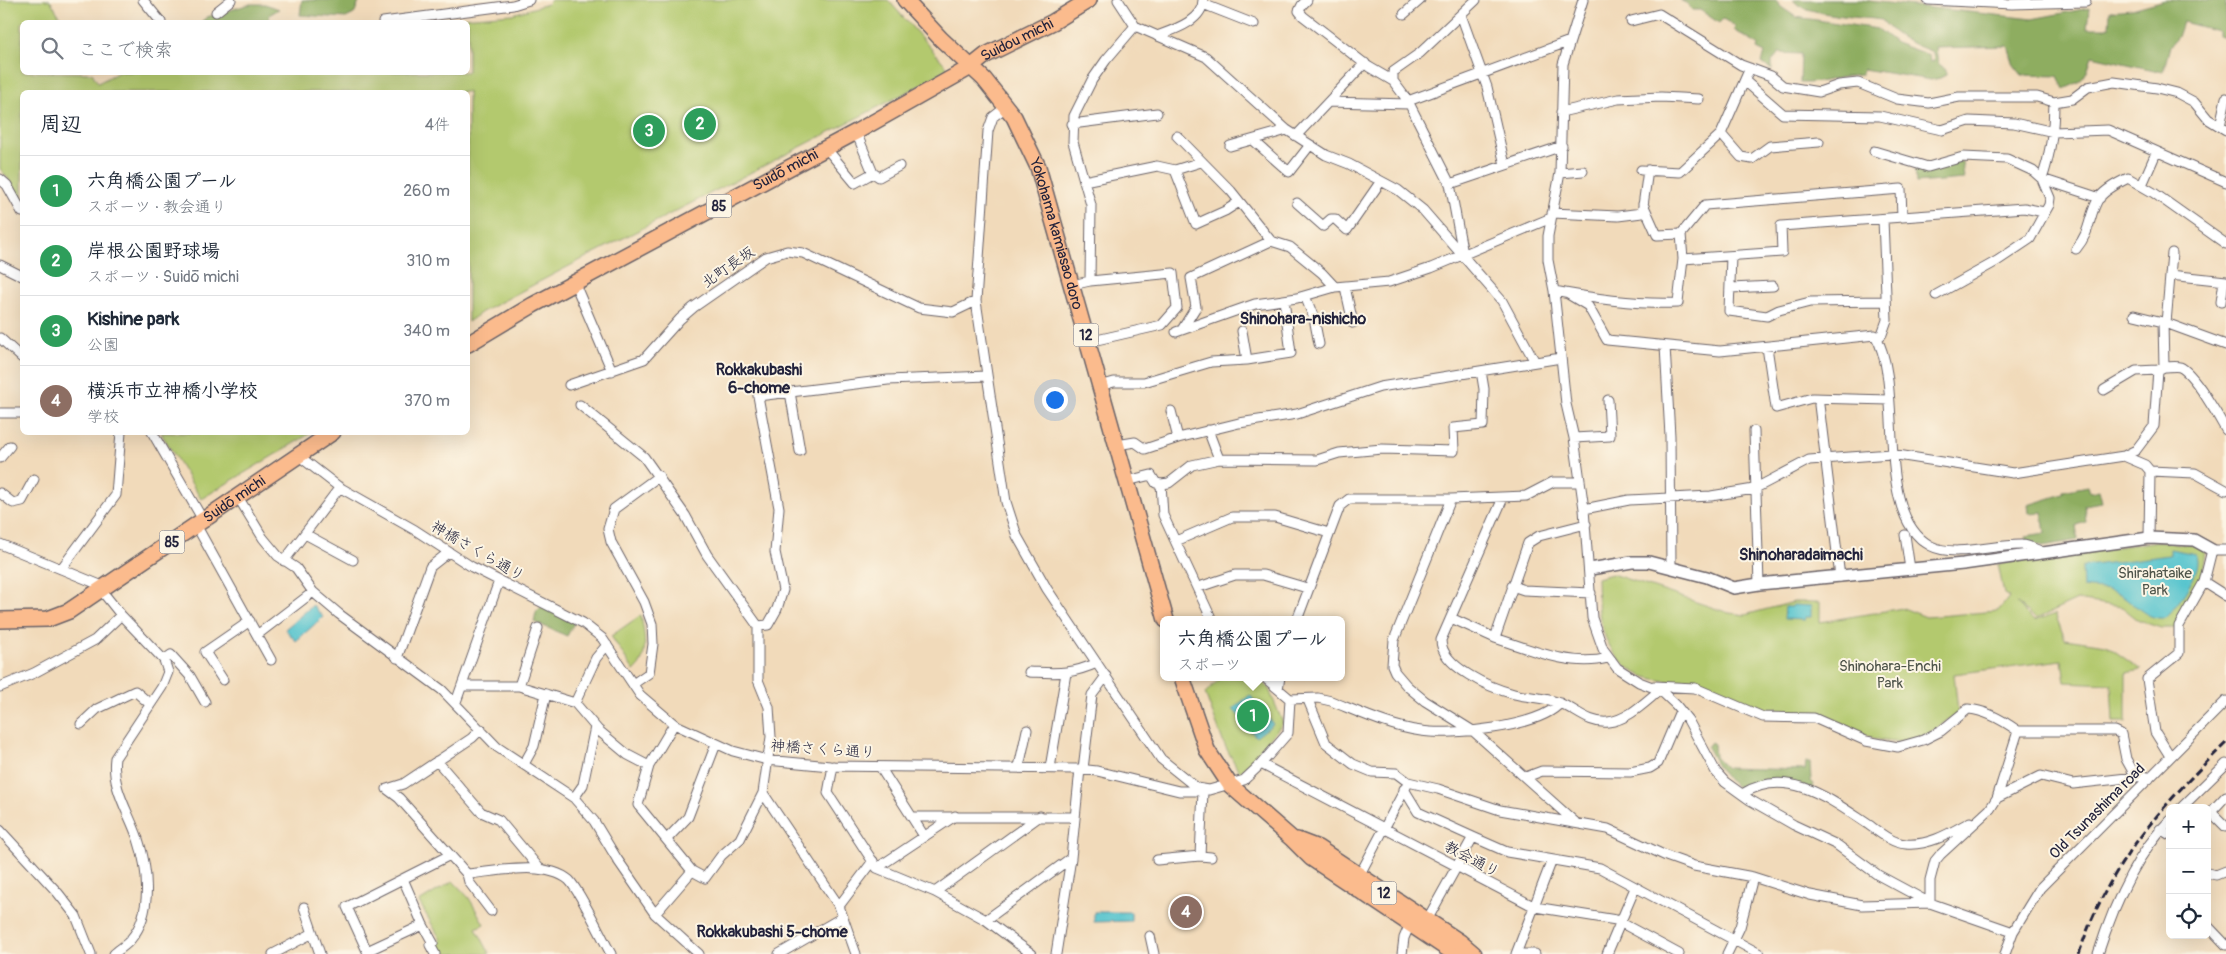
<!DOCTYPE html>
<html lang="ja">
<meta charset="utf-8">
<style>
:root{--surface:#fff;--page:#f6f6f7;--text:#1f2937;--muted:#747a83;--line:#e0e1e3;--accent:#d93025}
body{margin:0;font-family:Pangolin,"Klee One",sans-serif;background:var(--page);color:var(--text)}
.controls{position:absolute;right:15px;bottom:15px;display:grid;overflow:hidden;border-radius:8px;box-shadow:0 5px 20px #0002}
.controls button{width:45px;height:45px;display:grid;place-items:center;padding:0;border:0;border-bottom:1px solid var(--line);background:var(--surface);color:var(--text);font:25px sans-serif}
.you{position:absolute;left:1054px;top:399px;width:18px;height:18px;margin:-12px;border:4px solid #fff;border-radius:50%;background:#1a73e8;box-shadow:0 0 0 8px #1a73e833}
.badge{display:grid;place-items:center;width:32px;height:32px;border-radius:50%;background:var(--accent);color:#fff;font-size:16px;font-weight:700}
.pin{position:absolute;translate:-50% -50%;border:2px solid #fff;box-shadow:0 1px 5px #0006}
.popup{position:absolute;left:1160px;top:616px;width:185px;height:65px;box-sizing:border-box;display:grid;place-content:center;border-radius:8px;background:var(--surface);filter:drop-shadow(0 1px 4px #0005);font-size:16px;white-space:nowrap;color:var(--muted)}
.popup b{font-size:19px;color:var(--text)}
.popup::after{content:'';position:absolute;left:50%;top:100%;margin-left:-10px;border:10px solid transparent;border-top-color:var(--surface)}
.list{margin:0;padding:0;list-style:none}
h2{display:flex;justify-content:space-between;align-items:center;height:65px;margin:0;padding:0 20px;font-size:21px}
h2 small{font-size:16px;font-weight:400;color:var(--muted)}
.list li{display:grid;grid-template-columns:32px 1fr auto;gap:15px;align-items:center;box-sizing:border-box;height:70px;padding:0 20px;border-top:1px solid var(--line)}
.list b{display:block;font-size:19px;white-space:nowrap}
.list p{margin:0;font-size:16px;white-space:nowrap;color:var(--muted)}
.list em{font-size:16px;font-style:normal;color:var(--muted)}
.icon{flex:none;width:28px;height:28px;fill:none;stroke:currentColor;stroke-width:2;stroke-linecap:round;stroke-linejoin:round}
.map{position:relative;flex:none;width:2226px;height:954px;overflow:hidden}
.search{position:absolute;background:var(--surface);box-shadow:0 5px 20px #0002;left:20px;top:20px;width:450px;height:55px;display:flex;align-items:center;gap:12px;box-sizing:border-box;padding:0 18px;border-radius:8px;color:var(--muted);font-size:19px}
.panel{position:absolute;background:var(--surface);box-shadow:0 5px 20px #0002;left:20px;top:90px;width:450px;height:345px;border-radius:8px}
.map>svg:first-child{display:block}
</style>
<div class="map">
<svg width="2226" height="954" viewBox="0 0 2226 954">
<rect width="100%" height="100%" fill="#fcf5e5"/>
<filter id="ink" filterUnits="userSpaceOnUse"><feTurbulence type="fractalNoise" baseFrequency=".02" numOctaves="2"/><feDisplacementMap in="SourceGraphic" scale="10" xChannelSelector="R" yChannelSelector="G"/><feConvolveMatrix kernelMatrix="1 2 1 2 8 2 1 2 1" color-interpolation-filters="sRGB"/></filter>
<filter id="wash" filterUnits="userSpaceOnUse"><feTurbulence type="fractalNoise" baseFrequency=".0096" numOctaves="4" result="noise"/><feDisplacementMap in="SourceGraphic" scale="20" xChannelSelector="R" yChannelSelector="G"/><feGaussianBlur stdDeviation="1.12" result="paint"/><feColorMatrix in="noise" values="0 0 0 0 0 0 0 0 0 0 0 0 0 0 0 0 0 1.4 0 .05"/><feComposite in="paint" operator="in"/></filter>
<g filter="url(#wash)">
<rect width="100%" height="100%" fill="#f1daba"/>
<path fill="#b3c96e" stroke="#6a7654" d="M0,0H50L63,22H22V72L92,73L98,83L119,72H468V22H410L513,14L547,4L551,0H888L950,70L575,263L482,312L468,322V92H22V202L7,177L0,169Z
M161,433H311L201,499Z
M2158,541L2199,546L2206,552L2202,578L2175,628H2161L2149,624L2137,619L2122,607L2077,600L2036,619L2016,603L2034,621L2055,614L2065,639L2106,645L2141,670L2126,673V722H2113L2111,684L2065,682L2062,660L1954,674L1958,712C1940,726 1922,742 1898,742C1873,743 1849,726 1827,718C1807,711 1787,715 1766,711C1744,707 1725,689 1704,685C1675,679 1645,686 1622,662C1598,638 1598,609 1597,578L1612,574L1729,613L1745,615L1794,602H1820V622L1903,608L1926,617L1998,611L2009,597L2004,594L1998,564Z
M641,615C644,633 650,658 634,671L611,636Z
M1222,677H1254L1268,687L1283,723L1240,773L1224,744L1205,693Z
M453,881L469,898L484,924L476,928L490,954H438L434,945L441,940L419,902Z"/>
<path fill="#8ead61" stroke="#58684e" d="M302,0H360L354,14L346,18L300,15Z
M1679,0H1776L1781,7L1796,17L1878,29L1896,43L1929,55L1930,62L1934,61L1933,52C1915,45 1894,37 1882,20C1862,17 1805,16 1793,0H1860L2032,19L2089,8L2087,28H2109L2110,11L2132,9L2165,0H2226V38L2218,36V31L2183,22L2178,37L2170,46L2163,72L2092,56C2085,78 2085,80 2064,89L2058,76L2022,75L2014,65L2008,46L1936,48L1938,63L1946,70V75L1940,78L1931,80L1863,69L1861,75C1840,76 1821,84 1800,83L1801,54L1779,53L1772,61V70L1762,63L1765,53L1757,49L1758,45L1734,30L1735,26L1723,19L1719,23L1700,10H1693L1686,3Z
M250,4H265L279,9L269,15L270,22H201L207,17Z
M1962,161L1964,179L1916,183L1915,167L1929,171Z
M2088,486L2090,492L2099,490L2102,502L2084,505L2086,522L2076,525L2078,540L2043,546L2027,541L2026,536L2045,533L2042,512L2029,513L2028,505L2063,494V491Z
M542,606L574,623L567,636L534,622L536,612Z
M1711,742L1714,744L1715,757L1726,768L1805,770L1806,762H1810L1811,781L1814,784L1812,789C1784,778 1771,774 1744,790C1722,779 1718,767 1707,747Z"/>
<path fill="#57c4ce" stroke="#3c7384" d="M2170,549L2196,554C2206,567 2176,608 2165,618C2144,620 2135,602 2118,593C2108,588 2094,589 2083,587L2082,568L2086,566L2170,555Z
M313,605L323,617L296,641L285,629Z
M1793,605L1811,606V617H1805V620L1784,619L1785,607H1792Z
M1250,695L1273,724L1256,737L1233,709Z
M1094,912H1131V921L1094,922Z"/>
</g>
<g filter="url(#ink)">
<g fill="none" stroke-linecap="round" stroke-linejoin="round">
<defs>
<path id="minor" d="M143,0L161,22
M1118,0L1135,26L1206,57L1287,130L1326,155L1349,164L1398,190L1423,210L1502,301L1535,362
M1307,0L1302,5L1299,11L1303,16L1369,67L1393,81
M1583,0L1563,64L1560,173L1548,236V260L1554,291L1566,404L1574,438L1584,509L1592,618L1603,649L1617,668L1639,682L1660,690L1676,705L1688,720L1716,772L1725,782L1750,800L1794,825L1837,845L1878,875L1930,903L2013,932
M1928,0L2012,4L2086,2
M1203,4L1254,24
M216,12L231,0
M1404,14L1420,0
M1461,15L1487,87L1505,165
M1631,21L1659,14L1741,65L1771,76L1783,86L1819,92L1839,85L1858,83L1897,99L1929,103L1959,97H2037L2054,102L2072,99L2088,87L2114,82L2157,88L2177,93L2194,102L2208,119L2226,130
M383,22L513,5L529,0
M1157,36C1173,30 1203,21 1203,0
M1745,81L1783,114L1880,116L1942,130L1969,121L2014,123L2054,132L2108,130L2226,182
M1408,101L1570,41
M1328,102L1410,104
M1006,107L993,117L988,131L976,301L1006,502L1017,536L1047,589L1161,759L1197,788L1209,790L1244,780L1261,764L1288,733L1290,699
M1561,112L1618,99L1661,97L1699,99
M1072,124L1157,113
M2220,126L2226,98
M856,132L873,173L879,177L899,166
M1721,134L1741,157L1752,159L1770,146L1819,142
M1177,136L1231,191L1271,241L1290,247L1322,273L1335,287
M1296,136L1365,63
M1253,140L1289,172L1310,145
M1230,146L1287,130
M826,148L855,183L873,173
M1874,151L1928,167L1963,157L2007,159L2033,171L2042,179L2100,198
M1201,162L1175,170L1196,224L1225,211L1239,202
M1641,170L1680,172L1721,134L1750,68
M1560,173L1583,171
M0,179L7,185L22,212
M1084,181L1157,166L1175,170
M1450,184L1562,146
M2142,185L2156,153
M1297,203L1323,226L1331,219H1335L1347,230L1381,181
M1552,213L1618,216L1642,213L1648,170
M1681,234L1705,205L1901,189L1902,217
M2076,249C2092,230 2088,215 2099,198C2106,189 2118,183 2128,178L2154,193L2226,244
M1463,254L1450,184L1408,101L1393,81V72L1420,53L1476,0
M1731,256L1729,311L1767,316L1779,310L1810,302L1885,301
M1683,259L1782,252L1781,226L2024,208L2044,212
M0,265L22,276
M2170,275L2226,281
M1090,281L1091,205L1073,142L1074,116L1092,80L1106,60L1135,26
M575,284L612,371
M1072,285L1090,281L1173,273L1177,308L1162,325L1088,342
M1345,287L1353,323
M1731,288L1773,286
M1554,291C1595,299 1636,305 1678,303L1683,259L1681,234L1657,235L1643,204
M1568,294L1588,306L1607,340L1720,351L1875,335C1906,386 1872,515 1931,546C1954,558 1996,544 2022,545C2029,545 2037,550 2043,552
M1936,295L1997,261L2030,239L2049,205L2050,198L2042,179C2051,153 2054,130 2054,102
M1305,296L1314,318L1319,344
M2221,302L2224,281
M2134,315L2163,322L2226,345
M2166,323L2172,253
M1183,328L1196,307L1191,278L1271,241
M1242,331L1247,360
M1176,332L1255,304L1297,298L1335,287L1389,282L1431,268L1551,218
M0,338L22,358
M1877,339L1882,334L1887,320L1883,219
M1665,346L1670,436L1671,567
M1767,347L1776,408L1812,398L1889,400
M2164,367C2169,367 2176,366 2180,367C2193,372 2219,417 2226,430
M569,385L644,359L680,319L694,307L766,257L787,251L803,253L919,308L953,312L976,301
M1100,386L1114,382H1144L1211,362L1247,360L1291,353L1284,300
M2104,390L2136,371L2158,370L2164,367L2163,322
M790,392L800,451
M580,405L644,457L685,515L707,555L758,626V680L769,707L771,737L763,793L839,906L856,954
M1819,405L1840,577
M1171,411L1178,438
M0,413H22
M1208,430L1219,459
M1754,431L1759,584
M152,432L203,520
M1574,438L1610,436L1608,400
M1117,445L1135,442L1145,449L1178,438L1239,423L1297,414L1380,387L1561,358
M299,456L339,487L415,530L472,567L583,623L602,638L640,695L674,724L733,751L767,760L830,766L1078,769L1097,771L1179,791H1203L1200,856
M0,458L10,446
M2150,471L2195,473L2226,490
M1127,481L1151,475L1156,483L1161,484L1163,515L1212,620
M1161,484L1169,483L1192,465L1219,459L1317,460L1339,453L1382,449L1454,451L1453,428L1483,425L1484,389L1481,371
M0,493L13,503L22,501L34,479
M238,497L263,538L278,556L296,568L313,592L339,614L442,690L497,747L574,798L594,821L617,859L655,914L699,954
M1503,498L1441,640C1441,667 1491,688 1514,694C1529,698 1545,697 1559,703C1576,709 1588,724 1608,722C1628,720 1645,702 1660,690
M1451,499L1394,640L1392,665L1395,672L1407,686L1425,701L1473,731L1575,822
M1584,509L1629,500L1711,496L1754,489L1809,460L1891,454L2013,473L2124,456
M1586,524L1539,536L1528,543L1495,638C1529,649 1572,668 1608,658
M196,525L257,635L313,592
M305,534L353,560
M1905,535L1910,569
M2149,538L2150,471L2145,465L2124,456L2136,450L2154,426L2158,370
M1176,541L1232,517H1275L1329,533
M0,544L105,587
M284,561L340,487
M61,569L116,495L121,432
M2204,582L2226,596
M1512,586L1524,590L1591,593
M1199,587L1235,575H1263L1307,588
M101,590L121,615L164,660L168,672L162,687L115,758C111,788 129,812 138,839C148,869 153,913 131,939C127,945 119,949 114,954
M1451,618L1495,638
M1297,620L1340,506L1349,499H1451L1526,496L1553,482H1580
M758,626L768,625L777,609L783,590L775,552L779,508L758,396L888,380L987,376
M257,635L271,660
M397,658L430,567L449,552
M164,660L171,655L190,676L205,702
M1029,672C1057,673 1070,675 1097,663
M1264,677L1290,699L1318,698L1331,701C1359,712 1391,727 1421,731C1451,736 1541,727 1560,703
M223,680L205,652L250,621
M633,684L649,673L653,644L652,624L644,602L611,542L608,529L614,509L659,476
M463,686H519L575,703L598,730L628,755L649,766
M519,686L538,628
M1654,686L1695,688L1763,717L1814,718L1866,741L1898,747L1923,740L1941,731L1968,709C1986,710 2004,721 2018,731H2115L2121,734L2126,759L2136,777
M0,687L34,673L95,640L121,615
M1278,689L1280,677
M1308,700L1326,743L1353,764L1372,772L1396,773L1408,782L1438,789L1500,810L1608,829L1666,856L1694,866L1753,877L1810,895L1862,905L1930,903V880L1935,861L1940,855L1990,809L1997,798L2041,776L2073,784L2145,776L2149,779
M456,702L499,581
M575,703L596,658L607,645
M81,724L97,709L135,691L150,704
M674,724L649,766L638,805L692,871L705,878L721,856L740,839L763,793
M2170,756L2155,732L2147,679L2179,653V626L2204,582L2212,550H2226
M437,761L481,812L499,820L539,868
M524,764L534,746L546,694
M1261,764L1535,907L1616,920L1679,954
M833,766L828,793L877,868L935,892L986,920L1032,954
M880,767L924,836
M1019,767L1027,730
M1050,768L1066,673
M1083,769L1092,695L1106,676
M1526,777L1542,771L1630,772L1650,768L1658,763L1680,711
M387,789L399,798L467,874C495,872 545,860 569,880C580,891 602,938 611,954
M387,789L403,784L472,738L481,729
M1404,789L1418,812L1473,837L1507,852L1600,868L1760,954
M1744,793C1788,766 1831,800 1869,825C1880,833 1892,843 1906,844C1929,846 1950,833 1970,822
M2226,796L2211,812L2226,827
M574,798L583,785L595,727
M1997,798L2018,731
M2181,808L2226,764
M912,817H1075
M2160,829L2170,835
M0,830L58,893L76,916L91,954
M667,839L688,817L716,744
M1157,860L1200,856L1211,857
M877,868L955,816
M2207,873L2216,875L2226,871
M467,874L469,882L491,911
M1359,876L1406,787
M403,879L423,925L367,951L347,907L450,855
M935,892L1040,816
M839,906L873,861
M304,907L320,954
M655,914L692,871
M986,920L1071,858
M1427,920L1473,837
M423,925L433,943L430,945L435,954
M2207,925L2226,945
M1150,936L1154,954
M273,954L313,933
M779,954L843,917
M1056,954L1071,858L1080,769
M1402,954L1404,938L1410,924
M1516,954L1552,860
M1516,954H1535
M1607,954L1635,888
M1727,954L1740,927L1753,877
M2005,954L2013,932L2040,888L2226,701
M2098,954C2113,907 2135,855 2170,820"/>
<path id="tertiary" d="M1590,569L1632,562H1649L1707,577L1734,588L1759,584L1963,564L2149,538L2194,540L2212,550"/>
<g id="primary">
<path id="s1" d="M905,0L941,39L984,79L1014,117L1038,167L1166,620"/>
<path id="s2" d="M468,344L533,305L856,132L971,67L986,55L1053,22L1089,0"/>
<path id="s3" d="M0,620L48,619L69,611L333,432"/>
<path d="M1182,677L1207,750L1230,785L1291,838L1311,858L1455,954"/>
<path d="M1297,840L1318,848L1460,942L1474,954"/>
</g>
</defs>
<use href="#minor" stroke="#6a6267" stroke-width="11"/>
<use href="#tertiary" stroke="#6a6267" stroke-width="14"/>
<use href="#primary" stroke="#6a6267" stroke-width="18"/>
<use href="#minor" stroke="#fff" stroke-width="9"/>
<use href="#tertiary" stroke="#fff" stroke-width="11"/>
<use href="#primary" stroke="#fbbb8d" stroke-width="15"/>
<path stroke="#22223b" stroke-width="3" stroke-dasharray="8 4" stroke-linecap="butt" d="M2079,954C2107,866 2161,806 2226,743"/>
</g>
</g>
<g text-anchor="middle" stroke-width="4" stroke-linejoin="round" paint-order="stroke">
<g fill="#fcf5e5" stroke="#63616e" stroke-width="1">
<rect x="706.5" y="194.5" width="25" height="23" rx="4"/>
<rect x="1073.5" y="323.5" width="25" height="23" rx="4"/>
<rect x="159.5" y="530.5" width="25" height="23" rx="4"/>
<rect x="1371.5" y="881.5" width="25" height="23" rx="4"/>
</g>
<g font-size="14" font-weight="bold" fill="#22223b">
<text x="719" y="211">85</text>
<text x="1086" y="340">12</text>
<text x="172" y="547">85</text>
<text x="1384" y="898">12</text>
</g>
<g font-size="15" fill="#22223b" stroke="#fcf5e5">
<text dy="5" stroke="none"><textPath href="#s2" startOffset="628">Suidou michi</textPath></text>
<text dy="5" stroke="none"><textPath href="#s2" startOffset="362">Suidō michi</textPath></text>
<text dy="5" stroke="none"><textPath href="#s1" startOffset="285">Yokohama kamiasao doro</textPath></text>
<text transform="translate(728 267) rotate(-35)" y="5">北町長坂</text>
<text dy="5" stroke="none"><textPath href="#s3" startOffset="270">Suidō michi</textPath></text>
<text transform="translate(478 551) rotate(30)" y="5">神橋さくら通り</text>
<text transform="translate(823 749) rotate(4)" y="5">神橋さくら通り</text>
<text transform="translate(2097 811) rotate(-45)" y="5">Old Tsunashima road</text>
<text transform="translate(1472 859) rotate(28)" y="5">教会通り</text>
</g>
<g font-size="15" fill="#4e544a" stroke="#fcf5e5">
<text x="2155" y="578">Shirahataike<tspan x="2155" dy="17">Park</tspan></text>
<text x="1890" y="671">Shinohara-Enchi<tspan x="1890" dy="17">Park</tspan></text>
</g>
<g font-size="16" font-weight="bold" fill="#22223b" stroke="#fcf5e5">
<text x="1303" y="324">Shinohara-nishicho</text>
<text x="759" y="375">Rokkakubashi<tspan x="759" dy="18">6-chome</tspan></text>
<text x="1801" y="560">Shinoharadaimachi</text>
<text x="772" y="937">Rokkakubashi 5-chome</text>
</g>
</g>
</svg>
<div class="controls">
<button>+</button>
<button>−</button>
<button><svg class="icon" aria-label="locate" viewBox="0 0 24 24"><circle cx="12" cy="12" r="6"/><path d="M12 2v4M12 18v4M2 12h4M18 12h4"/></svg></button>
</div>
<div class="you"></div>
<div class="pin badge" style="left:1253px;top:716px;background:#2e9e5b">1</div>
<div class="popup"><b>六角橋公園プール</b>スポーツ</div>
<div class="pin badge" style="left:700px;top:124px;background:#2e9e5b">2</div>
<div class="pin badge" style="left:649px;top:131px;background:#2e9e5b">3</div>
<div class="pin badge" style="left:1186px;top:912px;background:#8d6e63">4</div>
<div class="search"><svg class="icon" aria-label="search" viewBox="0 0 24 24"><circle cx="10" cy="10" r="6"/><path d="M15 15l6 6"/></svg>ここで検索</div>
<section class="panel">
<h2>周辺<small>4件</small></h2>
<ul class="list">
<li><span class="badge" style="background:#2e9e5b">1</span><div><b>六角橋公園プール</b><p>スポーツ · 教会通り</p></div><em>260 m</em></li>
<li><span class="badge" style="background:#2e9e5b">2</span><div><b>岸根公園野球場</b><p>スポーツ · Suidō michi</p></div><em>310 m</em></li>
<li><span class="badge" style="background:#2e9e5b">3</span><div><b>Kishine park</b><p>公園</p></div><em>340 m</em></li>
<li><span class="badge" style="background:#8d6e63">4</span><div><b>横浜市立神橋小学校</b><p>学校</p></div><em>370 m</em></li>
</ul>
</section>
</div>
